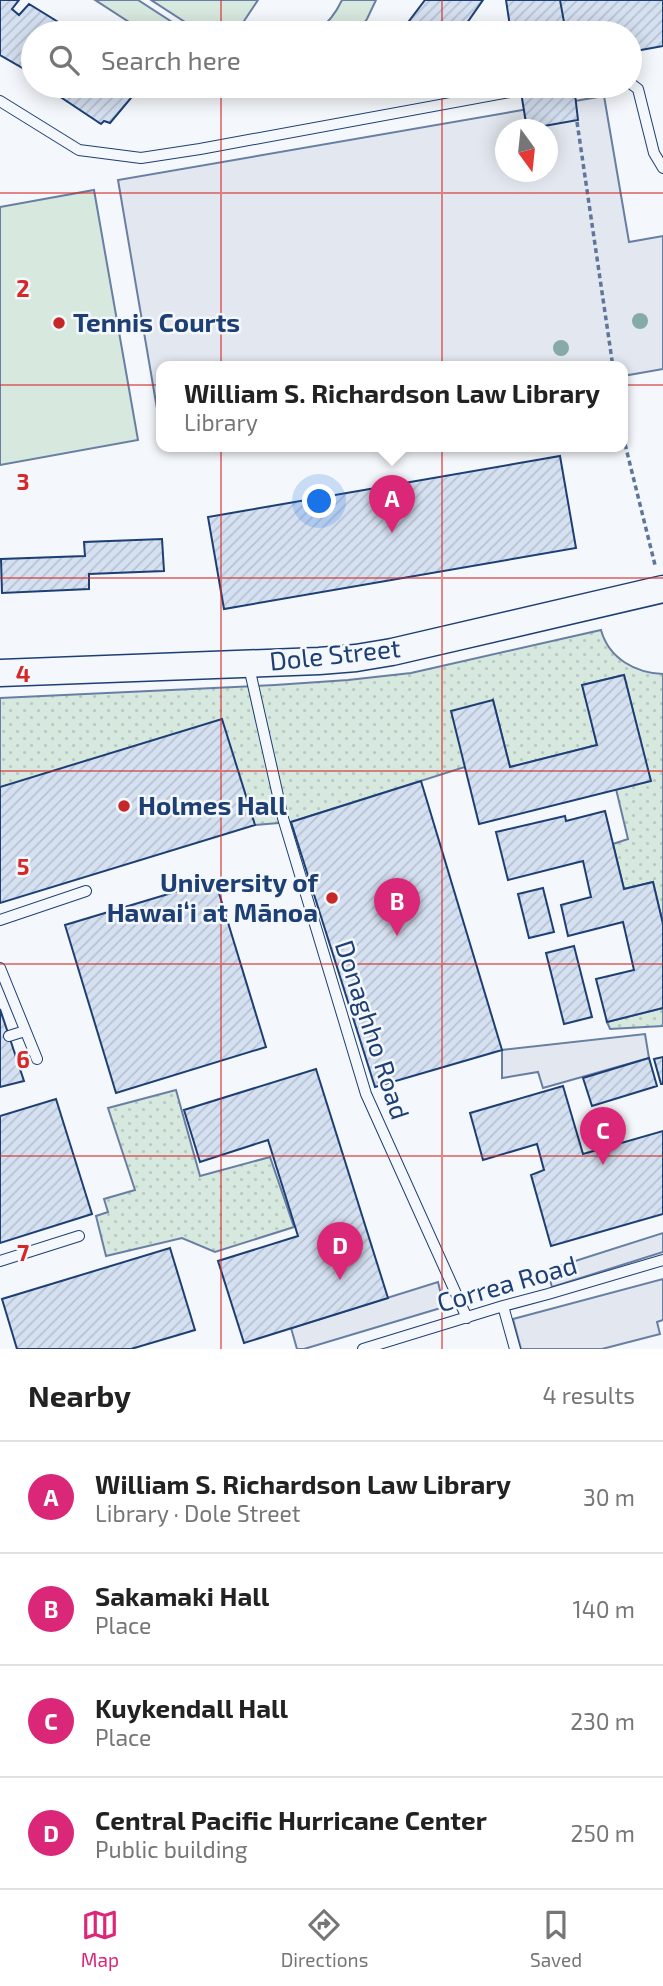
<!DOCTYPE html>
<meta charset="utf-8">
<style>
:root{--surface:#fff;--page:#f6f6f6;--text:#222;--muted:#767676;--line:#e0e0e0;--accent:#db2777}
body{margin:0;font-family:"Exo 2",sans-serif;background:var(--page);color:var(--text)}
.compass{position:absolute;left:495px;top:119px;width:63px;height:63px;border-radius:50%;background:var(--surface);box-shadow:0 4px 18px #0003;rotate:165deg}
.you{position:absolute;left:320px;top:502px;width:24px;height:24px;margin:-18px;border:5px solid #fff;border-radius:50%;background:#1a73e8;box-shadow:0 0 0 10px #1a73e833}
.badge{display:grid;place-items:center;width:46px;height:46px;border-radius:50%;background:var(--accent);color:#fff;font-size:23px;font-weight:700}
.pin{position:absolute;translate:-50% -58px;filter:drop-shadow(0 2px 4px #0008)}
.pin::after{content:'';position:absolute;top:37px;width:24px;height:21px;background:inherit;clip-path:polygon(0 0,100% 0,50% 100%)}
.popup{position:absolute;left:156px;top:361px;width:472px;height:91px;box-sizing:border-box;display:grid;place-content:center;border-radius:14px;background:var(--surface);filter:drop-shadow(0 2px 5px #0005);font-size:23px;white-space:nowrap;color:var(--muted)}
.popup b{font-size:26px;color:var(--text)}
.popup::after{content:'';position:absolute;left:50%;top:100%;margin-left:-14px;border:14px solid transparent;border-top-color:var(--surface)}
.list{margin:0;padding:0;list-style:none}
h2{display:flex;justify-content:space-between;align-items:center;height:91px;margin:0;padding:0 28px;font-size:30px}
h2 small{font-size:23px;font-weight:400;color:var(--muted)}
.list li{display:grid;grid-template-columns:46px 1fr auto;gap:21px;align-items:center;box-sizing:border-box;height:112px;padding:0 28px;border-top:2px solid var(--line)}
.list b{display:block;font-size:26px;white-space:nowrap}
.list p{margin:0;font-size:23px;white-space:nowrap;color:var(--muted)}
.list em{font-size:23px;font-style:normal;color:var(--muted)}
.icon{flex:none;width:38px;height:38px;fill:none;stroke:currentColor;stroke-width:2;stroke-linecap:round;stroke-linejoin:round}
.map{position:relative;flex:none;width:663px;height:1349px;overflow:hidden}
.search{position:absolute;background:var(--surface);box-shadow:0 4px 18px #0003;left:21px;right:21px;top:21px;height:77px;display:flex;align-items:center;gap:18px;box-sizing:border-box;padding:0 24px;border-radius:38px;color:var(--muted);font-size:26px}
.sheet{height:539px;background:var(--surface)}
nav{display:flex;justify-content:space-around;align-items:center;box-sizing:border-box;height:98px;border-top:2px solid var(--line);background:var(--surface);font-size:19px;color:var(--muted)}
nav a{display:grid;justify-items:center;gap:4px}
nav .on{color:var(--accent)}
.map>svg:first-child{display:block}
</style>
<div class="map">
<svg width="663" height="1349" viewBox="0 0 663 1349">
<defs>
<pattern id="grass-dots" width="8" height="8" patternUnits="userSpaceOnUse" patternTransform="scale(1.75)"><rect width="8" height="8" fill="#d7e8df"/><path d="M2 2h.1M6 6h.1" fill="none" stroke="#b8c8c3" stroke-width="1.8" stroke-linecap="round"/></pattern>
<pattern id="building-hatch" width="6" height="6" patternUnits="userSpaceOnUse" patternTransform="scale(1.75)"><rect width="6" height="6" fill="#d5e0f0"/><path d="M-1 1l2-2M0 6l6-6M5 7l2-2" fill="none" stroke="#b6c1d1"/></pattern>
</defs>
<rect width="100%" height="100%" fill="#f4f7fb"/>
<path fill="url(#grass-dots)" stroke="#687fa3" stroke-width="2" d="M601,630C609,659 636,673 663,674V924L653,882L624,889L613,844L628,839L616,789L650,780L624,675L583,685L597,745L510,767L493,700L465,767L291,822L255,825L0,787V698L275,685L348,680L411,673Z
M663,1008V1026L610,1029L607,1022Z
M176,1090L200,1176L270,1157L294,1227L215,1252L182,1238L106,1256L96,1216L108,1212L104,1199L135,1190L108,1108Z"/>
<path fill="#d7e8df" stroke="#687fa3" stroke-width="2" d="M95,0H138L189,33H146Z
M151,0H258L236,33H202Z
M342,0H376L367,19L357,33H316C327,24 336,13 342,0Z
M94,190L138,440L0,465V207Z"/>
<path fill="#e3e8f0" stroke="#687fa3" stroke-width="2" fill-rule="evenodd" d="M604,96L629,242L663,236V369L623,376V367H161V432L118,180ZM505,130H548V172H505Z
M645,1034L649,1058L543,1088L538,1072L502,1078V1050Z
M663,1233V1252L552,1287L547,1270Z
M663,1279V1320L657,1322L660,1334L602,1349H521L513,1319Z
M438,1282L444,1307L304,1349H297L291,1328Z"/>
<path fill="url(#building-hatch)" stroke="#1d3f73" stroke-width="2" d="M0,0H19L12,9L19,15L29,4L76,33H33V74L0,55Z
M425,0H483L460,33H400Z
M506,0H560L566,33H511Z
M560,0H663V46L630,52V33H566Z
M44,86H141L110,123L104,121L101,124Z
M520,86H574L578,120L527,129Z
M560,456L576,548L224,609L208,517Z
M162,539L164,571L89,574V589L2,593L1,559L85,556L84,542Z
M624,675L651,781L479,824L451,711L493,700L510,767L597,745L582,685Z
M222,719L255,825L0,903V787Z
M421,781L502,1050L375,1087L291,822Z
M605,811L624,889L653,882L663,924V1008L607,1022L596,979L634,970L623,922L568,936L561,905L591,897L583,861L508,880L496,832L565,816L566,821Z
M215,880L266,1047L116,1093L65,925Z
M543,888L554,932L529,938L518,894Z
M574,946L592,1017L564,1024L546,953Z
M0,1009L24,1081L0,1087Z
M663,1057V1084H661L654,1059Z
M649,1058L657,1086L592,1106L583,1078Z
M316,1069L388,1298L244,1343L218,1261L298,1236L268,1140L200,1162L184,1110Z
M563,1086L583,1154L663,1131V1214L551,1246L531,1175L544,1170L537,1144L483,1160L470,1113Z
M56,1099L92,1214L0,1243V1116Z
M170,1248L195,1330L131,1349H17L2,1299Z"/>
<g fill="none" stroke-linecap="round" stroke-linejoin="round">
<defs>
<path id="lane" d="M630,83L638,89L654,153L663,168
M0,101L79,150L141,158L200,149L521,90
M249,667L283,818L366,1094L467,1318
M0,920L86,891
M0,968L37,1059
M9,1036L25,1031
M0,1261L79,1236
M503,1306L515,1349
M363,1349L503,1306L548,1294L663,1260"/>
<path id="secondary" d="M0,673L319,661L356,658L392,652L663,589"/>
</defs>
<use href="#lane" stroke="#1d3f73" stroke-width="12"/>
<use href="#secondary" stroke="#1d3f73" stroke-width="29"/>
<path stroke="#5e769c" stroke-width="3.5" stroke-dasharray="5 3.5" stroke-linecap="butt" d="M577,122L613,367
M623,436L655,565"/>
<use href="#lane" stroke="#f4f7fb" stroke-width="10"/>
<use href="#secondary" stroke="#f4f7fb" stroke-width="26"/>
</g>
<g fill="#86aba6">
<circle cx="640" cy="321" r="8"/>
<circle cx="561" cy="348" r="8"/>
</g>
<path fill="none" stroke="#d62828" stroke-width="2" stroke-opacity="0.55" d="M221,0V33M442,0V33M221,86V1349M442,86V1349M0,193H663M0,385H663M0,578H663M0,771H663M0,964H663M0,1156H663"/>
<g fill="#c62828" stroke="#f4f7fb" stroke-width="2.5">
<circle cx="59" cy="323" r="7"/>
<circle cx="124" cy="806" r="7"/>
<circle cx="332" cy="898" r="7"/>
</g>
<g text-anchor="middle" stroke-width="5" stroke-linejoin="round" paint-order="stroke">
<g font-size="26" font-weight="bold" fill="#1d3f73" stroke="#f4f7fb" text-anchor="start">
<text x="73" y="332">Tennis Courts</text>
<text x="138" y="815">Holmes Hall</text>
<text x="318" y="892" text-anchor="end">University of<tspan x="318" dy="30">Hawaiʻi at Mānoa</tspan></text>
</g>
<g font-size="26" fill="#1d3f73" stroke="#f4f7fb">
<text transform="translate(335 655) rotate(-6)" y="9">Dole Street</text>
<text transform="translate(372 1030) rotate(72)" y="9">Donaghho Road</text>
<text transform="translate(507 1284) rotate(-16)" y="9">Correa Road</text>
</g>
</g>
<g font-size="23" text-anchor="middle" font-weight="bold" fill="#d62828" stroke="#f4f7fb" stroke-width="5" stroke-linejoin="round" paint-order="stroke">
<text x="23" y="297">2</text>
<text x="23" y="490">3</text>
<text x="23" y="682">4</text>
<text x="23" y="875">5</text>
<text x="23" y="1068">6</text>
<text x="23" y="1261">7</text>
</g>
</svg>
<svg class="compass" viewBox="-18 -18 36 36"><path d="M0-13l5 13h-10z" fill="#e53935"/><path d="M0 13l5-13h-10z" fill="#767676"/></svg>
<div class="you"></div>
<div class="pin badge" style="left:392px;top:533px">A</div>
<div class="popup"><b>William S. Richardson Law Library</b>Library</div>
<div class="pin badge" style="left:397px;top:936px">B</div>
<div class="pin badge" style="left:603px;top:1165px">C</div>
<div class="pin badge" style="left:340px;top:1280px">D</div>
<div class="search"><svg class="icon" aria-label="search" viewBox="0 0 24 24"><circle cx="10" cy="10" r="6"/><path d="M15 15l6 6"/></svg>Search here</div>
</div>
<section class="sheet">
<h2>Nearby<small>4 results</small></h2>
<ul class="list">
<li><span class="badge">A</span><div><b>William S. Richardson Law Library</b><p>Library · Dole Street</p></div><em>30 m</em></li>
<li><span class="badge">B</span><div><b>Sakamaki Hall</b><p>Place</p></div><em>140 m</em></li>
<li><span class="badge">C</span><div><b>Kuykendall Hall</b><p>Place</p></div><em>230 m</em></li>
<li><span class="badge">D</span><div><b>Central Pacific Hurricane Center</b><p>Public building</p></div><em>250 m</em></li>
</ul>
</section>
<nav>
<a class="on"><svg class="icon" aria-label="map" viewBox="0 0 24 24"><path d="M3 6l6-2 6 2 6-2v14l-6 2-6-2-6 2zM9 4v14M15 6v14"/></svg>Map</a>
<a><svg class="icon" aria-label="directions" viewBox="0 0 24 24"><path d="M12 3l9 9-9 9-9-9zM9 14v-3h6M13 9l2 2-2 2"/></svg>Directions</a>
<a><svg class="icon" aria-label="saved" viewBox="0 0 24 24"><path d="M7 4h10v16l-5-4-5 4z"/></svg>Saved</a>
</nav>
